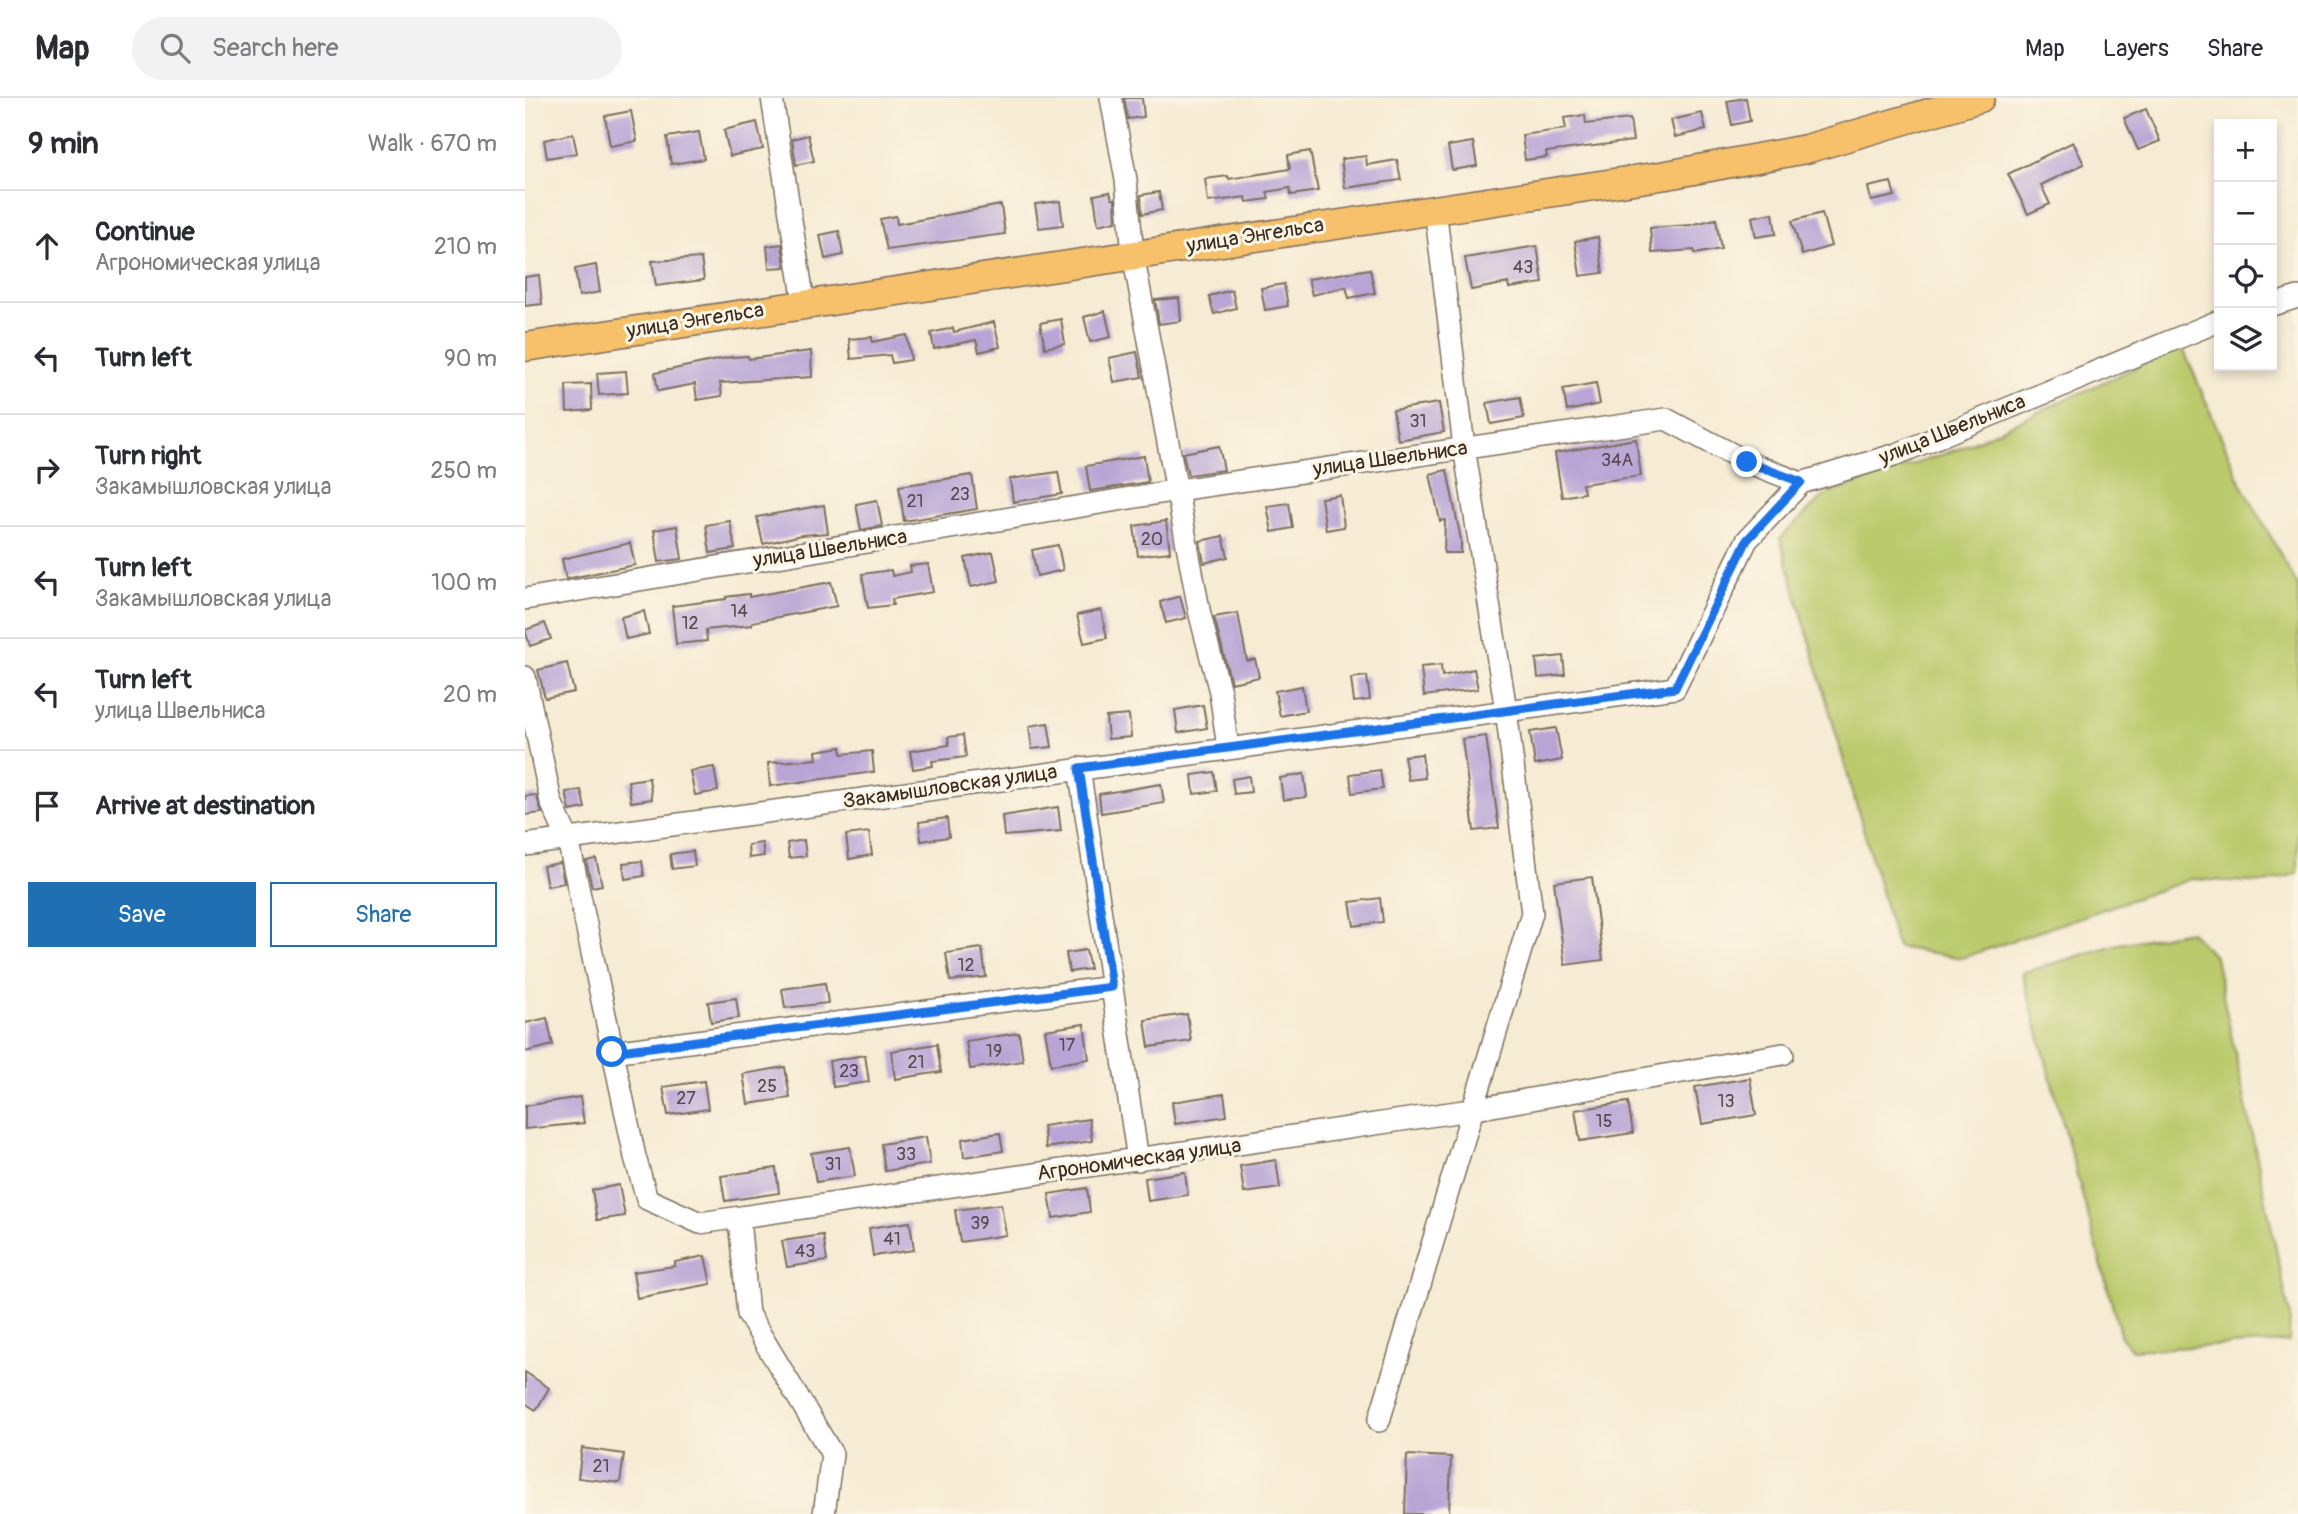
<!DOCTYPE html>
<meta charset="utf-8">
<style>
:root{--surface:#fff;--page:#f2f2f3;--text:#2b2b33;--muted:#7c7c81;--line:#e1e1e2;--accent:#1f6fb2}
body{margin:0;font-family:Pangolin,sans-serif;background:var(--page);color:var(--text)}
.controls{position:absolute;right:21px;top:21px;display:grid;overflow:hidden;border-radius:0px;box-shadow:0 4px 10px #0003}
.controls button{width:63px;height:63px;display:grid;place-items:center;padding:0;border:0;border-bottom:2px solid var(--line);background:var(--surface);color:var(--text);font:35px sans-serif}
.stop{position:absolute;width:21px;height:21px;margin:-16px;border:5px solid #1a73e8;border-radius:50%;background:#fff}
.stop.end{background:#1a73e8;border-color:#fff;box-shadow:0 2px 7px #0008}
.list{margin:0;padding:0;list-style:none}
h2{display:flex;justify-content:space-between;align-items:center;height:91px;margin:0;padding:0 28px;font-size:30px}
h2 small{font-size:23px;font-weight:400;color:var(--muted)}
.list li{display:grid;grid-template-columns:46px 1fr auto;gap:21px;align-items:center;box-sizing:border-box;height:112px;padding:0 28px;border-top:2px solid var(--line)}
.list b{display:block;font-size:26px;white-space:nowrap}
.list p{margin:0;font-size:23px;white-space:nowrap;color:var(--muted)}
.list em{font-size:23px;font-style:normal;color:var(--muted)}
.actions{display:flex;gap:14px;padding:21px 28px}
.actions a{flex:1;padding:16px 0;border:2px solid var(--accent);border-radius:0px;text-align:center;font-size:24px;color:var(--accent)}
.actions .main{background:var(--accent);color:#fff}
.icon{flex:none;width:38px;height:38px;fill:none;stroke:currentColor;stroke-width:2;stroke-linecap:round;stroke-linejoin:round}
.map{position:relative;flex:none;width:1773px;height:1416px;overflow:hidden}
header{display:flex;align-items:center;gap:42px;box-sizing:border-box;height:98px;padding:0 35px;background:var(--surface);border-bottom:2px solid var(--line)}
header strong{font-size:33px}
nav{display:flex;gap:38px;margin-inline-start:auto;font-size:24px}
.search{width:490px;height:63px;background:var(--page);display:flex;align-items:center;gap:18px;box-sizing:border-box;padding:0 24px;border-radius:38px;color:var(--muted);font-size:26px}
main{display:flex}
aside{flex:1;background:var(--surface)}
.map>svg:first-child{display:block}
</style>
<header>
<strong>Map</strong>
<div class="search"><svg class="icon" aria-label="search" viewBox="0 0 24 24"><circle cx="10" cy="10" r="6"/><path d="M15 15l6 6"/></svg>Search here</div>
<nav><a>Map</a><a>Layers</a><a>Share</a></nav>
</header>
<main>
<aside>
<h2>9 min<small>Walk · 670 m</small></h2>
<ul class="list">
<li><svg class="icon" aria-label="ahead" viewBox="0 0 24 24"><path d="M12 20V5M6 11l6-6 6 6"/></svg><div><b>Continue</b><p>Агрономическая улица</p></div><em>210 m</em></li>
<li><svg class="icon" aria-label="left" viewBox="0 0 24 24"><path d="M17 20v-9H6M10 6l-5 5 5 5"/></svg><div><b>Turn left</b></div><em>90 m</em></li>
<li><svg class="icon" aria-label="right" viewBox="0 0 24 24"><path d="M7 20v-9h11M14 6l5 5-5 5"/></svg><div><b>Turn right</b><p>Закамышловская улица</p></div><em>250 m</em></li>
<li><svg class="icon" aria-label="left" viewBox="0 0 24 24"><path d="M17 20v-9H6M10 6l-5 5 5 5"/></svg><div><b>Turn left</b><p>Закамышловская улица</p></div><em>100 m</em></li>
<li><svg class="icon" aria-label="left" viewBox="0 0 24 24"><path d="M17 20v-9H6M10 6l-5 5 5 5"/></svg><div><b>Turn left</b><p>улица Швельниса</p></div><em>20 m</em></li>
<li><svg class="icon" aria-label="arrive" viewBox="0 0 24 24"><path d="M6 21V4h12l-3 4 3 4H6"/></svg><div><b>Arrive at destination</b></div></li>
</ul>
<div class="actions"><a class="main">Save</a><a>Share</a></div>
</aside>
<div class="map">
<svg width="1773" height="1416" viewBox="0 0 1773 1416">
<rect width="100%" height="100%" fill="#fcf5e5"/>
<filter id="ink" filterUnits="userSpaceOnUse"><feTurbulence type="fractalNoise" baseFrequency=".0143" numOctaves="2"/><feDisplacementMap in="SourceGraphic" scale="14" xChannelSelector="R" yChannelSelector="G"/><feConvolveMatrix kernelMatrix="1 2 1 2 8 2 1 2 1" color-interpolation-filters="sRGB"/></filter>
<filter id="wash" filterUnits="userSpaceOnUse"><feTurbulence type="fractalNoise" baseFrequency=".00686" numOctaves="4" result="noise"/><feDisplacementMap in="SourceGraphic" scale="28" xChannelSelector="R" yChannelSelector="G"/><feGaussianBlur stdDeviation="1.57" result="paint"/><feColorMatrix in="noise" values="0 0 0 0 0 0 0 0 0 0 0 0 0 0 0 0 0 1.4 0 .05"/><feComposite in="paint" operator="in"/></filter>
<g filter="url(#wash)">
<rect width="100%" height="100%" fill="#f6ebd3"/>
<path fill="#baca6c" stroke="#7a7a45" stroke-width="2" d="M1657,248L1715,383L1773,488V775L1741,785L1666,781L1437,860L1372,849L1255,440L1300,397L1433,351Z
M1665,833L1690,859L1765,1218L1764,1244L1607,1252L1596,1239L1497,875L1593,846Z"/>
<g id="blocks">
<path fill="#b8a5d6" d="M599,0H617L619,19L603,21Z
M1221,0L1225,23L1207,27L1202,3Z
M1621,11L1635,43L1613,52L1599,20Z
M106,13L112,43L85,48L80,18Z
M1177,15L1181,32L1150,39L1146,22Z
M1060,17L1061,26L1105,21L1108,43L1021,54L1022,59L1000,62L997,37L1041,31L1039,20Z
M232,24L238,51L205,58L199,32Z
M174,34L179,61L146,66L142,39Z
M48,36L52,55L22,60L19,42Z
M283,37L289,63L271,67L267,41Z
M948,44L952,68L927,72L923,48Z
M1548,44L1559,66L1516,87L1525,106L1503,116L1483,76Z
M785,53L793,93L766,97L765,90L742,94L744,101L722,104L721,99L683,104L680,81L703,78L704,81L765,71L763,57Z
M841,58L842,67L872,62L876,82L820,90L816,61Z
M1366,84L1370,98L1346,103L1343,89Z
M585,94L587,101H590L591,123L573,127L569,97Z
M634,94L637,112L617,116L616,97Z
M535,103L538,127L514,130L510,106Z
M476,107L480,136L362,152L355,121L371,118L372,126Z
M1248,115L1251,136L1231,139L1227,119Z
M1297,115L1306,148L1277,157L1267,123Z
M1191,121L1196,151L1170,156L1169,152L1127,155L1125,130L1165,127Z
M314,133L318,157L300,161L295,137Z
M1073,139L1078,175L1055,178L1050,143Z
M257,146L260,169L244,170L242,148Z
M1012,148L1018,185L984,190L983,185L946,192L940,160Z
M176,160L179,182L131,188L127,163Z
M71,167L75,194L54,198L50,171Z
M845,171L850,195L824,200L821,189L787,197L783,181Z
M14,177L17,206L0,208V179Z
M759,186L763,208L740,212L736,190Z
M707,192L711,210L689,216L684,198Z
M654,200L656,223L634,226L630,202Z
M580,213L586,239L565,244L559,219Z
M536,221L540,246L520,250L515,225Z
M469,224L475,249L454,254L451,242L409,251L406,235L428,230L429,234Z
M382,237L386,262L367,265L365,257L326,261L324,241L347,239V244Z
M286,253L287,279L195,285L197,298L172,302L170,286L133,293L130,275L206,259L223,258L224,261Z
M612,254L617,279L589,284L584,260Z
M101,273L103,295L74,297L72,275Z
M1071,285L1075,306L1042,313L1038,291Z
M66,286L67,312L42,314L41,287Z
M995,299L999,320L966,326L962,305Z
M914,305L919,334L873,342L868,312Z
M1111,341L1116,378L1057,386L1059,395L1037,399L1030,355Z
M694,348L699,372L663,377L658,355Z
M619,358L623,384L565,393L561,368Z
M922,372L936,442V455H919L920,422L915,423L905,376Z
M533,374L537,396L488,404L485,381Z
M447,377L452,411L379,423L374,388Z
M815,397L819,429L801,432L796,400Z
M352,402L357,428L336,432L331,406Z
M764,405L768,430L747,434L742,408Z
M299,407L303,435L277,437L238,446L232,419Z
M205,423L210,451L185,455L181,427Z
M641,423L645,454L613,458L609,428Z
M152,428L157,461L134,464L129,432Z
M698,438L703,459L679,465L675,443Z
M105,445L110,467L41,481L37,461Z
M533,447L538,472L512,478L507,452Z
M468,454L474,483L446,489L440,460Z
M403,466L408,494L367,501L368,507L343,510L337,476L366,472L367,478L386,474L385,468Z
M306,484L312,508L227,524V527L181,532L182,543L151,546L147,508L201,501V499L224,496V499Z
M655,498L661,520L641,525L635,504Z
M576,512L582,540L559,545L552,517Z
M119,513L124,536L101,541L96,519Z
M713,515L722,563L730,561L734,579L706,585L689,519Z
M20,525L26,541L5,548L0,532Z
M1038,558L1040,577L1013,580L1011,561Z
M42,565L49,594L20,600L13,572Z
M916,567L917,578L949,571L953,591L899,598L896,569Z
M842,578L845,602L829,604L826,580Z
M777,588L781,613L755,618L750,593Z
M678,607L682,630L653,635L650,612Z
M604,617L606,639L583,641L581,619Z
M523,625L527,649L507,651L504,628Z
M1031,630L1037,662L1010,667L1005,634Z
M438,637L441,659L407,663L408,668L388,671L385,653L424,647L423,639Z
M961,638L974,730L949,733L937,641Z
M316,649L317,656L347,653L349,674L245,688L243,665L292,661L291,653Z
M897,656L900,680L883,682L879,658Z
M189,669L193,693L170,697L165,673Z
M855,672L858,691L827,695L825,676Z
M689,674L692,693L669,696L667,677Z
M779,676L782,699L758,702L755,680Z
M724,678L726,694L709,696L707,681Z
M124,680L127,701L106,704L103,683Z
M636,686L639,705L576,715L574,696Z
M56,692L60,710L45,713L41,694Z
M11,697L17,715L0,717V698Z
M533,709L536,733L479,738L477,718Z
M422,720L424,739L396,743L394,724Z
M344,734L347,757L324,761L321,737Z
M279,742L281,758L264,760L262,745Z
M237,745L239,758L224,760L223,747Z
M168,753L170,768L147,771L145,756Z
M71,761L77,787L67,789L61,763Z
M117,763L119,778L100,781L98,765Z
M35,765L39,785L22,788L18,768Z
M1067,779L1078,862L1040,867L1029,784Z
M855,800L858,824L829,828L825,804Z
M457,850L461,879L425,883L421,855Z
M561,852L565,871L544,874L541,855Z
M300,885L303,905L260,910L257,891Z
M211,900L214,920L186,924L183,904Z
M662,916L666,943L624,949L620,922Z
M22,920L28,947L0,954V925Z
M559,926L564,961L526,967L520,932Z
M494,935L498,963L445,971L441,943Z
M412,946L416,974L370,981L366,953Z
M340,957L344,984L308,989L304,963Z
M260,969L265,1000L223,1006L218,976Z
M1225,980L1231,1017L1177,1026L1170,989Z
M179,983L183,1011L143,1017L138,989Z
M699,996L702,1018L650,1026L647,1004Z
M55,999L59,1025L0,1031V1008Z
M1103,1004L1108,1035L1055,1043L1050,1012Z
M564,1021L567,1043L521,1050L518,1028Z
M475,1035L478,1053L439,1059L437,1041Z
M401,1039L405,1066L360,1073L356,1046Z
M325,1049L330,1078L291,1084L286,1055Z
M751,1062L755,1090L719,1095L715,1068Z
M251,1070L254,1095L200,1103L196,1078Z
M660,1074L663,1097L623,1103L620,1080Z
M94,1087L100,1118L72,1122L67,1092Z
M562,1090L565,1114L528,1120L524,1096Z
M476,1106L481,1137L435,1144L430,1112Z
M385,1124L389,1152L348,1158L344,1130Z
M298,1137L302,1163L262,1169L257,1143Z
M180,1158L186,1186L112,1200L108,1174L150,1168V1164Z
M0,1274L24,1290L11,1312L0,1305Z
M57,1350L99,1356L95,1385L53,1380Z
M882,1357L926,1359L924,1416H880Z"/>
</g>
</g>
<g filter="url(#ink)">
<use href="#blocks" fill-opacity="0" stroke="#7c6e5d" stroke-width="2"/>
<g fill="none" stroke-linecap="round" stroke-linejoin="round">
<defs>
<path id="minor" d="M247,0L279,205
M586,0L601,82L608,156L675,517L695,594L703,650
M1747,207L1773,199
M0,501L653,392L1141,321L1222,364L1276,385L1372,356L1694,223
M0,579L26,704L43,741L110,1059L122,1101L175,1125L945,1012L1258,956
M554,670L613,1062
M0,747L1150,590L1222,442L1276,385
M87,954L587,889
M214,1121L223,1216L307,1356L299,1416
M854,1323L1007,815L981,612L939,349L910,110"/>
<path id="major" d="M0,249L1142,77L1281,51L1455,0"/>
</defs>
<use href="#minor" stroke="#7c6e5d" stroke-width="24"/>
<use href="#major" stroke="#7c6e5d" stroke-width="31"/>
<use href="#minor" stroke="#fff" stroke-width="21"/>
<use href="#major" stroke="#f7c06b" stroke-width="28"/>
</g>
</g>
<g fill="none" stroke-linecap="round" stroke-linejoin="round" filter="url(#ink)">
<path stroke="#1a73e8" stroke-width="9" d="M87,954L587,889L554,670L1150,590L1222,442L1276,384L1222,364"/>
</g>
<g text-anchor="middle" stroke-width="6" stroke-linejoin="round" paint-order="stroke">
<g font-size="18" fill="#5a494c">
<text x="998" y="175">43</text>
<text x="893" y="329">31</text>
<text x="1092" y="368">34А</text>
<text x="435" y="402">23</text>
<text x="390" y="409">21</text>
<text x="627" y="447">20</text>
<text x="214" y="519">14</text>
<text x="165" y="531">12</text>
<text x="441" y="873">12</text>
<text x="542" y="953">17</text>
<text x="469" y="959">19</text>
<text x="391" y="970">21</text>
<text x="324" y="979">23</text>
<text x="242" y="994">25</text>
<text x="161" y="1006">27</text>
<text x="1201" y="1009">13</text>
<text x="1079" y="1029">15</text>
<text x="381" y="1062">33</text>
<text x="308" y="1072">31</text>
<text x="455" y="1131">39</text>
<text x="367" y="1147">41</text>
<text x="280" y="1159">43</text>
<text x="76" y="1374">21</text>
</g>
<g font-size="21" fill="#3b2a1e" stroke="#fcf5e5">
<text transform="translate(730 137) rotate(-9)" y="7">улица Энгельса</text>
<text transform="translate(170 222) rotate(-9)" y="7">улица Энгельса</text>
<text transform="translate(1427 331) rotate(-22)" y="7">улица Швельниса</text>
<text transform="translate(865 360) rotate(-8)" y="7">улица Швельниса</text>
<text transform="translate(305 450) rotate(-9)" y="7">улица Швельниса</text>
<text transform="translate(425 688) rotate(-8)" y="7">Закамышловская улица</text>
<text transform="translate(614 1061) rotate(-8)" y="7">Агрономическая улица</text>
</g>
</g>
</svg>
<div class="controls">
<button>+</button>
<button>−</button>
<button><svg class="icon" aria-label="locate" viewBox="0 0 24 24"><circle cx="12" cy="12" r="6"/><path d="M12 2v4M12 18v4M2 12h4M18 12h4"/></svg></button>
<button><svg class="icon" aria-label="layers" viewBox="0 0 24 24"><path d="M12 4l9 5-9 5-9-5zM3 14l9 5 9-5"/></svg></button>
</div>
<div class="stop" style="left:87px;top:954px"></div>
<div class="stop end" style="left:1222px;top:364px"></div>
</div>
</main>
